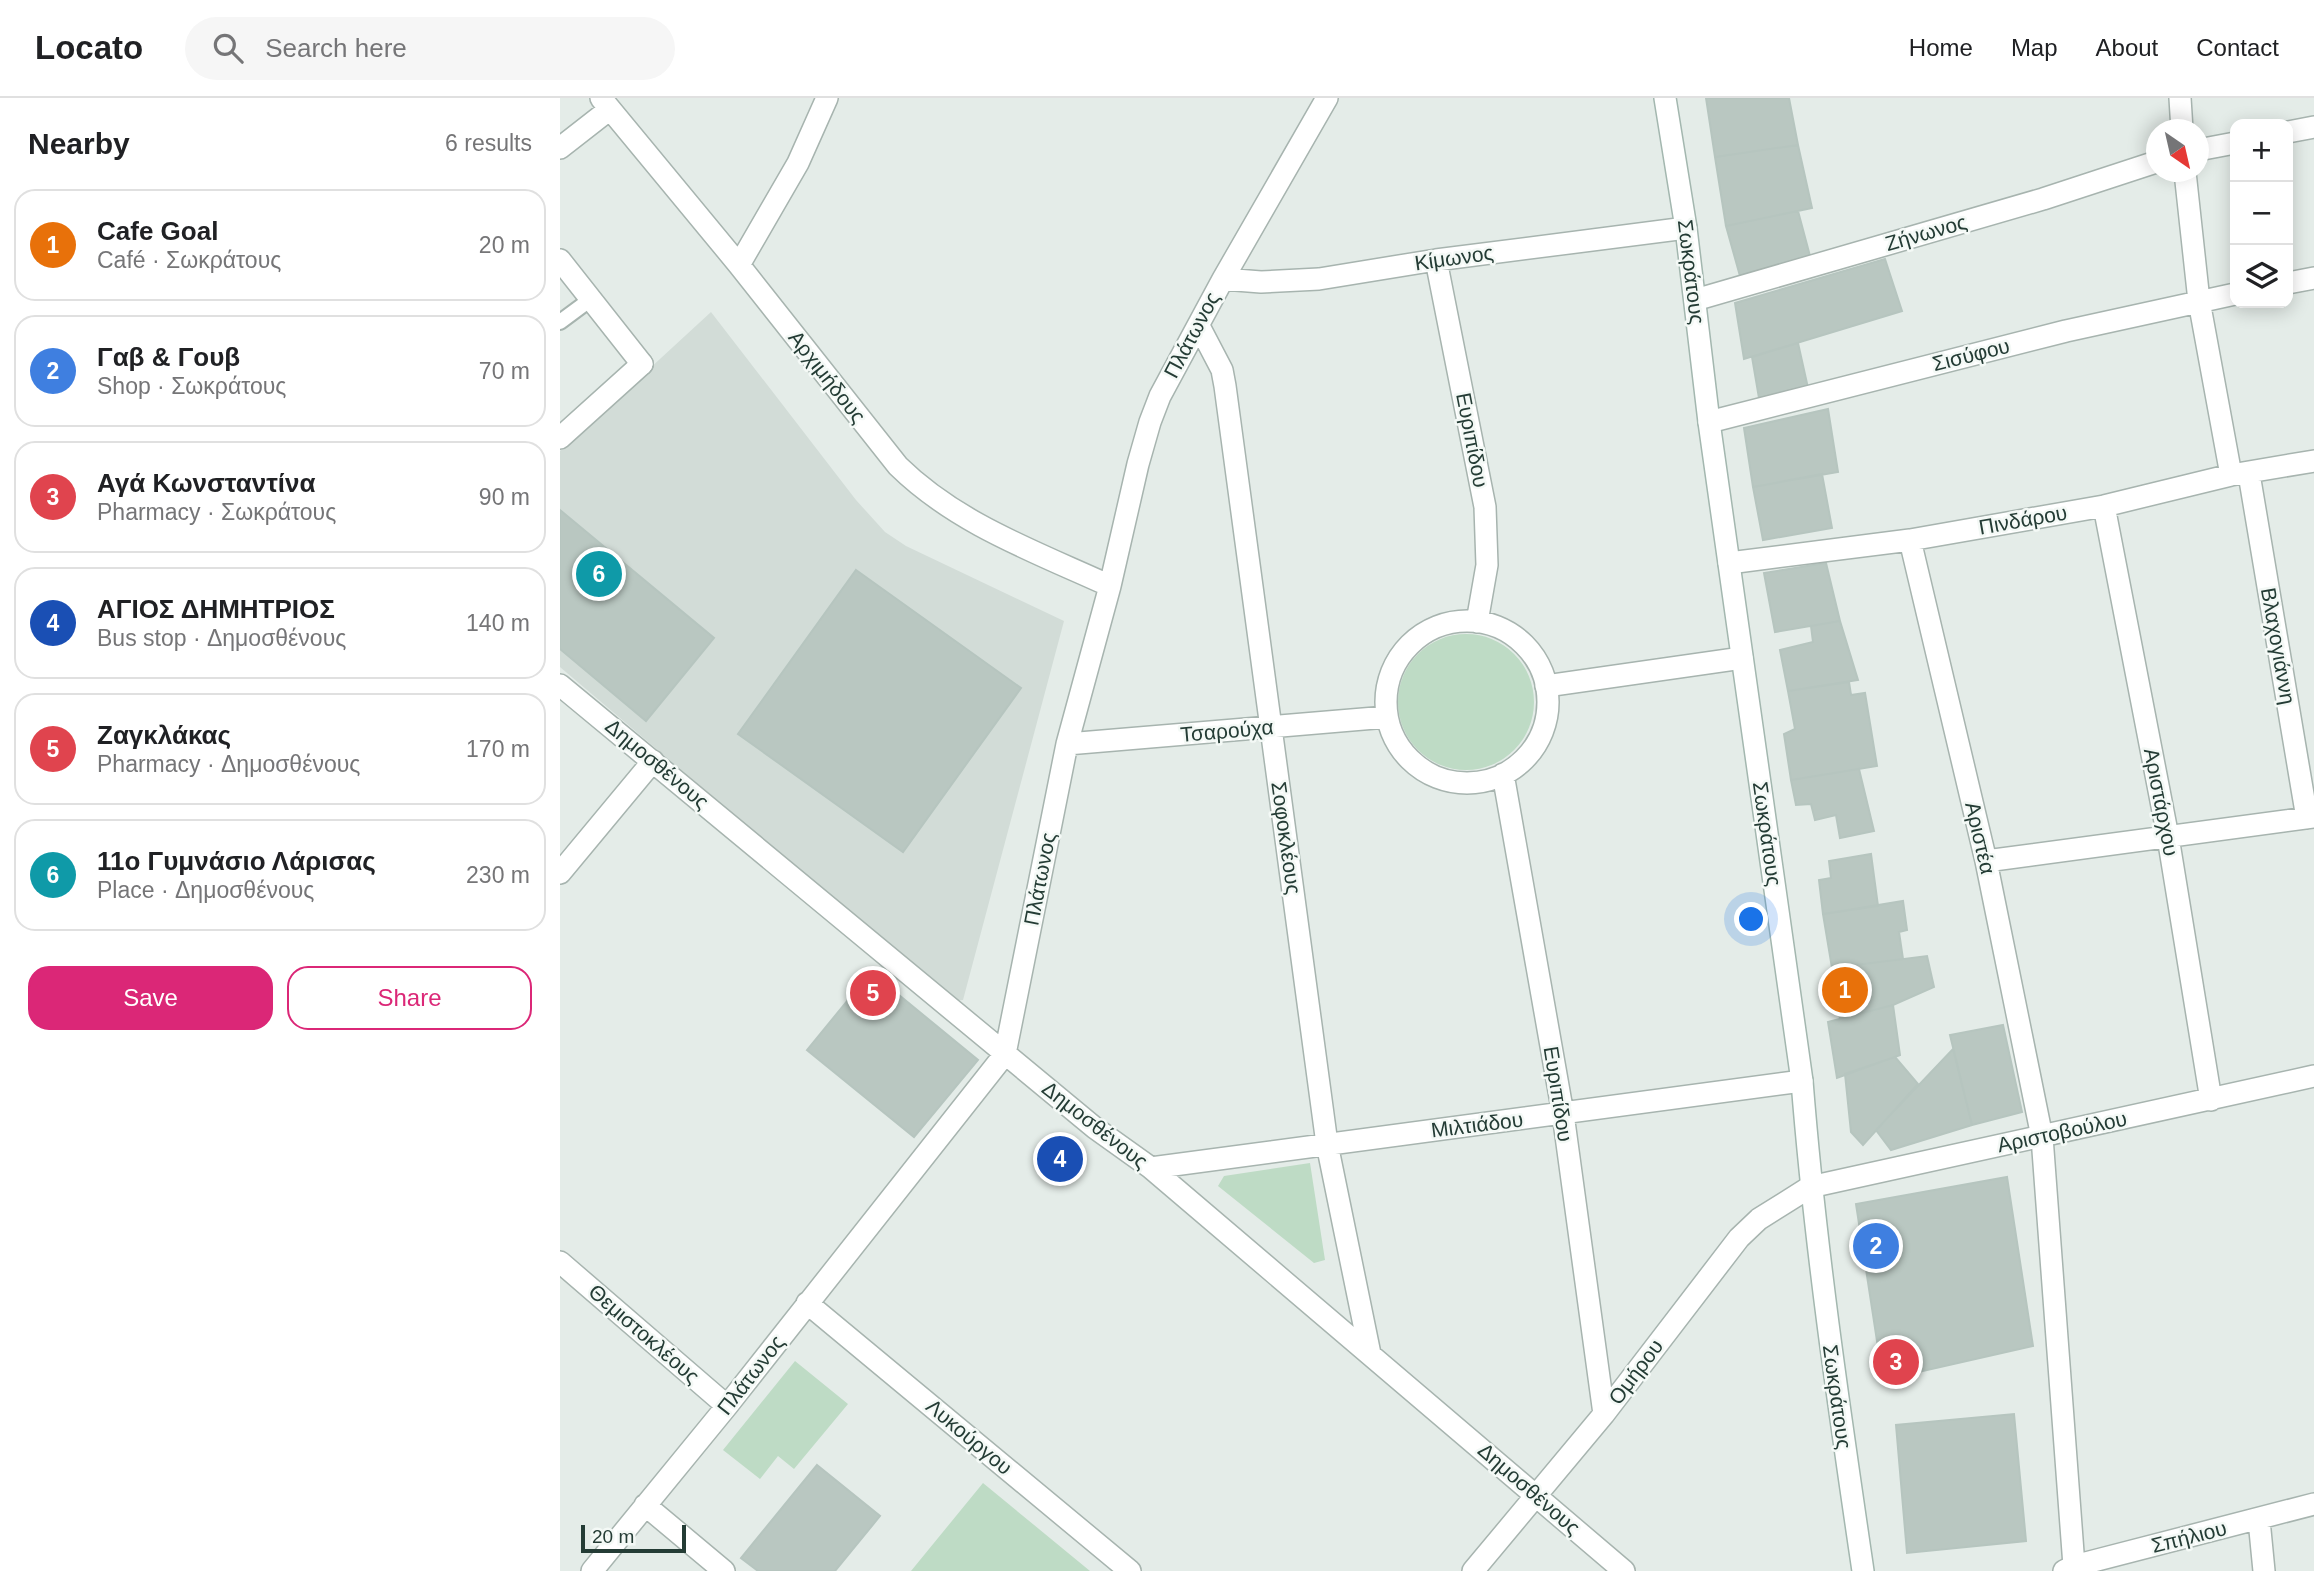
<!DOCTYPE html>
<meta charset="utf-8">
<style>
:root{--surface:#fff;--page:#f6f6f6;--text:#202124;--muted:#757577;--line:#e0e0e0;--accent:#db2777}
body{margin:0;font-family:Helvetica,sans-serif;background:var(--page);color:var(--text)}
.controls{position:absolute;right:21px;top:21px;display:grid;overflow:hidden;border-radius:14px;box-shadow:0 4px 18px #0003}
.controls button{width:63px;height:63px;display:grid;place-items:center;padding:0;border:0;border-bottom:2px solid var(--line);background:var(--surface);color:var(--text);font:35px sans-serif}
.compass{position:absolute;left:1586px;top:21px;width:63px;height:63px;border-radius:50%;background:var(--surface);box-shadow:0 4px 18px #0003;rotate:146deg}
.scale{position:absolute;left:21px;bottom:18px;width:105px;box-sizing:border-box;padding-left:7px;border:4px solid #243c35;border-top:0;font-size:19px;line-height:24px;white-space:nowrap;color:#243c35;-webkit-text-stroke:5px #f4f9f6;paint-order:stroke}
.you{position:absolute;left:1192px;top:822px;width:24px;height:24px;margin:-18px;border:5px solid #fff;border-radius:50%;background:#1a73e8;box-shadow:0 0 0 10px #1a73e833}
.badge{display:grid;place-items:center;width:46px;height:46px;border-radius:50%;background:var(--accent);color:#fff;font-size:23px;font-weight:700}
.pin{position:absolute;translate:-50% -50%;border:4px solid #fff;box-shadow:0 2px 7px #0006}
.list{margin:0;padding:0;list-style:none}
h2{display:flex;justify-content:space-between;align-items:center;height:91px;margin:0;padding:0 28px;font-size:30px}
h2 small{font-size:23px;font-weight:400;color:var(--muted)}
.list li{display:grid;grid-template-columns:46px 1fr auto;gap:21px;align-items:center;box-sizing:border-box;height:112px;margin:0 14px 14px;padding:0 14px;border:2px solid var(--line);border-radius:21px}
.list b{display:block;font-size:26px;white-space:nowrap}
.list p{margin:0;font-size:23px;white-space:nowrap;color:var(--muted)}
.list em{font-size:23px;font-style:normal;color:var(--muted)}
.actions{display:flex;gap:14px;padding:21px 28px}
.actions a{flex:1;padding:16px 0;border:2px solid var(--accent);border-radius:21px;text-align:center;font-size:24px;color:var(--accent)}
.actions .main{background:var(--accent);color:#fff}
.icon{flex:none;width:38px;height:38px;fill:none;stroke:currentColor;stroke-width:2;stroke-linecap:round;stroke-linejoin:round}
.map{position:relative;flex:none;width:1754px;height:1473px;overflow:hidden}
header{display:flex;align-items:center;gap:42px;box-sizing:border-box;height:98px;padding:0 35px;background:var(--surface);border-bottom:2px solid var(--line)}
header strong{font-size:33px}
nav{display:flex;gap:38px;margin-inline-start:auto;font-size:24px}
.search{width:490px;height:63px;background:var(--page);display:flex;align-items:center;gap:18px;box-sizing:border-box;padding:0 24px;border-radius:38px;color:var(--muted);font-size:26px}
main{display:flex}
aside{flex:1;background:var(--surface)}
.map>svg:first-child{display:block}
</style>
<header>
<strong>Locato</strong>
<div class="search"><svg class="icon" aria-label="search" viewBox="0 0 24 24"><circle cx="10" cy="10" r="6"/><path d="M15 15l6 6"/></svg>Search here</div>
<nav><a>Home</a><a>Map</a><a>About</a><a>Contact</a></nav>
</header>
<main>
<aside>
<h2>Nearby<small>6 results</small></h2>
<ul class="list">
<li><span class="badge" style="background:#e8710a">1</span><div><b>Cafe Goal</b><p>Café · Σωκράτους</p></div><em>20 m</em></li>
<li><span class="badge" style="background:#3f7fe0">2</span><div><b>Γαβ &amp; Γουβ</b><p>Shop · Σωκράτους</p></div><em>70 m</em></li>
<li><span class="badge" style="background:#e0444e">3</span><div><b>Αγά Κωνσταντίνα</b><p>Pharmacy · Σωκράτους</p></div><em>90 m</em></li>
<li><span class="badge" style="background:#1a4fb4">4</span><div><b>ΑΓΙΟΣ ΔΗΜΗΤΡΙΟΣ</b><p>Bus stop · Δημοσθένους</p></div><em>140 m</em></li>
<li><span class="badge" style="background:#e0444e">5</span><div><b>Ζαγκλάκας</b><p>Pharmacy · Δημοσθένους</p></div><em>170 m</em></li>
<li><span class="badge" style="background:#0f9aa8">6</span><div><b>11ο Γυμνάσιο Λάρισας</b><p>Place · Δημοσθένους</p></div><em>230 m</em></li>
</ul>
<div class="actions"><a class="main">Save</a><a>Share</a></div>
</aside>
<div class="map">
<svg width="1754" height="1473" viewBox="0 0 1754 1473">
<rect width="100%" height="100%" fill="#e4ece8"/>
<path fill="#d2dcd7" d="M151,214L296,402L325,434L346,448L504,523L403,902L393,903L0,569V353Z"/>
<path fill="#bedbc5" d="M838 604a68 68 0 1 1 136 0a68 68 0 1 1-136 0Z
M750,1065L765,1162L754,1165L658,1088L664,1078Z
M235,1263L288,1306L234,1371L218,1358L200,1381L163,1352Z
M423,1385L530,1473H351Z"/>
<path fill="#b9c7c1" stroke="#b6c5bf" stroke-width="2" d="M1146,0H1229L1238,47L1155,59Z
M1238,47L1252,110L1166,128L1155,59Z
M1238,113L1250,158L1180,178L1166,128Z
M1325,161L1342,213L1184,261L1175,205Z
M1238,245L1248,290L1199,300L1192,259Z
M1268,311L1278,374L1193,389L1184,330Z
M1262,376L1272,430L1203,442L1193,389Z
M0,412L154,540L86,623L0,551Z
M1266,465L1280,523L1215,534L1204,475Z
M296,472L461,590L343,754L178,636Z
M1280,523L1298,582L1228,593L1220,552L1253,544L1251,528Z
M1289,584L1291,597L1305,595L1317,668L1231,682L1224,636L1235,631L1228,593Z
M1299,671L1314,733L1280,740L1276,717L1255,722L1251,706L1236,707L1231,682Z
M1311,756L1318,808L1263,816L1259,782L1271,780L1269,763Z
M1343,803L1347,832L1339,834L1343,861L1272,870L1263,816Z
M1367,858L1374,889L1333,907L1280,921L1272,870Z
M311,874L418,962L354,1039L247,952Z
M1333,907L1340,957L1277,980L1268,924Z
M1443,927L1462,1014L1412,1027L1390,937Z
M1393,951L1412,1027L1331,1052L1316,1032Z
M1335,959L1358,986L1303,1047L1291,1034L1285,976Z
M1447,1079L1473,1248L1323,1282L1296,1106Z
M1454,1316L1466,1443L1347,1455L1336,1327Z
M257,1367L320,1418L275,1473H198L181,1460Z"/>
<g fill="none" stroke-linecap="round" stroke-linejoin="round">
<defs>
<path id="service" d="M0,224L31,201"/>
<path id="pedestrian" d="M0,340L82,266
M986,588L1182,560
M1482,1039L1514,1468"/>
<path id="minor" d="M41,0L179,167L338,368C397,426 476,454 550,488
M1620,0L1622,32
M1728,34L1754,29
M0,50L50,11
M1638,52L1675,45
M1625,74L1639,203L1671,377
M0,162L82,266
M876,162L925,409L927,467L917,524
M179,167L238,65L267,0
M663,181L701,184L759,181L876,162L1126,130
M1728,185L1754,180
M1135,202L1483,101L1596,64
M639,228L662,272L665,288L767,1046L810,1256
M1149,324L1506,233L1675,196
M1689,376L1747,720
M1544,408L1608,739L1651,1002
M1350,442L1426,763L1482,1039
M1169,465L1350,442L1544,408L1671,377L1754,363
M826 604a81 81 0 1 1 162 0a81 81 0 1 1-162 0Z
M0,587L535,1030L591,1070L1064,1473
M507,646L827,619
M943,676L1003,1016L1044,1316
M1426,763L1754,719
M0,775L93,663
M591,1070L1242,983
M0,1164L167,1308
M247,1205L570,1473
M85,1407L164,1473
M1699,1422L1704,1473
M32,1473L167,1308L445,956L507,646L550,488L578,366L590,324L600,298L663,181L767,0
M913,1473L1044,1316L1179,1140L1199,1121L1250,1089L1754,978
M1504,1473L1514,1468L1754,1406"/>
<path id="secondary" d="M1105,0L1126,130L1149,324L1242,983C1255,1148 1279,1310 1303,1473"/>
</defs>
<use href="#service" stroke="#a7b4af" stroke-width="18"/>
<use href="#pedestrian" stroke="#a7b4af" stroke-width="24"/>
<use href="#minor" stroke="#a7b4af" stroke-width="24"/>
<use href="#secondary" stroke="#a3b7af" stroke-width="24"/>
<use href="#service" stroke="#fff" stroke-width="14"/>
<use href="#pedestrian" stroke="#fff" stroke-width="21"/>
<use href="#minor" stroke="#fff" stroke-width="21"/>
<use href="#secondary" stroke="#fff" stroke-width="21"/>
</g>
<g text-anchor="middle" stroke-width="5" stroke-linejoin="round" paint-order="stroke">
<g font-size="21" fill="#243c35" stroke="#f4f9f6">
<text transform="translate(1366 135) rotate(-16)" y="7">Ζήνωνος</text>
<text transform="translate(894 160) rotate(-8)" y="7">Κίμωνος</text>
<text transform="translate(1131 174) rotate(83)" y="7">Σωκράτους</text>
<text transform="translate(632 237) rotate(-62)" y="7">Πλάτωνος</text>
<text transform="translate(1411 257) rotate(-14)" y="7">Σισύφου</text>
<text transform="translate(267 279) rotate(52)" y="7">Αρχιμήδους</text>
<text transform="translate(912 342) rotate(79)" y="7">Ευριπίδου</text>
<text transform="translate(1463 422) rotate(-10)" y="7">Πινδάρου</text>
<text transform="translate(1718 548) rotate(80)" y="7">Βλαχογιάννη</text>
<text transform="translate(667 633) rotate(-5)" y="7">Τσαρούχα</text>
<text transform="translate(97 666) rotate(40)" y="7">Δημοσθένους</text>
<text transform="translate(1601 704) rotate(79)" y="7">Αριστάρχου</text>
<text transform="translate(1207 736) rotate(82)" y="7">Σωκράτους</text>
<text transform="translate(726 740) rotate(82)" y="7">Σοφοκλέους</text>
<text transform="translate(1420 740) rotate(77)" y="7">Αριστέα</text>
<text transform="translate(480 781) rotate(-79)" y="7">Πλάτωνος</text>
<text transform="translate(998 996) rotate(81)" y="7">Ευριπίδου</text>
<text transform="translate(535 1027) rotate(38)" y="7">Δημοσθένους</text>
<text transform="translate(917 1027) rotate(-7)" y="7">Μιλτιάδου</text>
<text transform="translate(1502 1034) rotate(-12)" y="7">Αριστοβούλου</text>
<text transform="translate(84 1236) rotate(41)" y="7">Θεμιστοκλέους</text>
<text transform="translate(1076 1274) rotate(-53)" y="7">Ομήρου</text>
<text transform="translate(191 1277) rotate(-52)" y="7">Πλάτωνος</text>
<text transform="translate(1277 1299) rotate(82)" y="7">Σωκράτους</text>
<text transform="translate(409 1339) rotate(40)" y="7">Λυκούργου</text>
<text transform="translate(969 1391) rotate(41)" y="7">Δημοσθένους</text>
<text transform="translate(1629 1439) rotate(-14)" y="7">Σπήλιου</text>
</g>
</g>
</svg>
<div class="controls">
<button>+</button>
<button>−</button>
<button><svg class="icon" aria-label="layers" viewBox="0 0 24 24"><path d="M12 4l9 5-9 5-9-5zM3 14l9 5 9-5"/></svg></button>
</div>
<svg class="compass" viewBox="-18 -18 36 36"><path d="M0-13l5 13h-10z" fill="#e53935"/><path d="M0 13l5-13h-10z" fill="#757577"/></svg>
<div class="scale">20 m</div>
<div class="you"></div>
<div class="pin badge" style="left:1285px;top:892px;background:#e8710a">1</div>
<div class="pin badge" style="left:1316px;top:1148px;background:#3f7fe0">2</div>
<div class="pin badge" style="left:1336px;top:1264px;background:#e0444e">3</div>
<div class="pin badge" style="left:500px;top:1061px;background:#1a4fb4">4</div>
<div class="pin badge" style="left:313px;top:895px;background:#e0444e">5</div>
<div class="pin badge" style="left:39px;top:476px;background:#0f9aa8">6</div>
</div>
</main>
